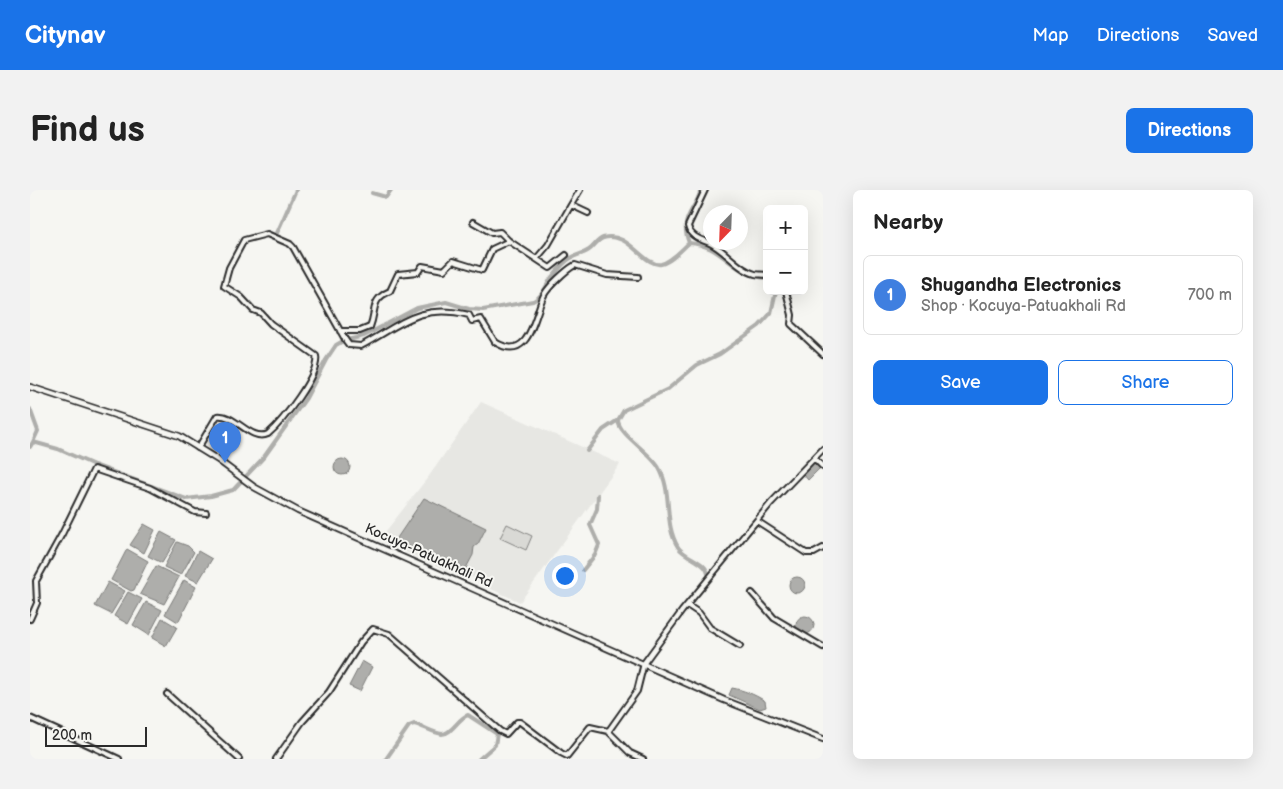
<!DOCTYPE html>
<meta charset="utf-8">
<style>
:root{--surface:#fff;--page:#f2f2f2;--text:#222;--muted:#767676;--line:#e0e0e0;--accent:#1a73e8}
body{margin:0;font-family:"Balsamiq Sans",sans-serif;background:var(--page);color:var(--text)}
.controls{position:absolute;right:15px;top:15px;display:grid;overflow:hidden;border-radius:8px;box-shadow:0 5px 20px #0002}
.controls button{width:45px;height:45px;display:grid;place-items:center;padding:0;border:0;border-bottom:1px solid var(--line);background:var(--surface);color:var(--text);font:25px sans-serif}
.compass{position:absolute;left:673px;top:15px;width:45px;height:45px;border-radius:50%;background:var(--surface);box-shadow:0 5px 20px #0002;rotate:203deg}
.scale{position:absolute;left:15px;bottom:12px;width:102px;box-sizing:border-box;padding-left:5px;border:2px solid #2b2b2b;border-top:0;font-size:14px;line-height:18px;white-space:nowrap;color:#2b2b2b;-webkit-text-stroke:4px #f6f6f2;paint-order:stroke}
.you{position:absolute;left:534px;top:385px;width:18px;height:18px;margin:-12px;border:4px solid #fff;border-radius:50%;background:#1a73e8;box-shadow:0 0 0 8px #1a73e833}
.badge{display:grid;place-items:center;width:32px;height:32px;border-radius:50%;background:var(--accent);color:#fff;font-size:16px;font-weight:700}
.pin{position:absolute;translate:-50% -41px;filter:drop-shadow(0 1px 2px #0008)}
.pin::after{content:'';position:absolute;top:26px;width:18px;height:15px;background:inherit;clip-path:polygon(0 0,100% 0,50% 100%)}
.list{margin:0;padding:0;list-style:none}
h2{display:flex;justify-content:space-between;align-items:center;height:65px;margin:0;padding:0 20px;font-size:21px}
h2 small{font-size:16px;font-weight:400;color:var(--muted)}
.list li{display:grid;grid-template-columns:32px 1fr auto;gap:15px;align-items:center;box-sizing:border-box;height:80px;margin:0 10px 10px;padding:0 10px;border:1px solid var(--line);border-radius:8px}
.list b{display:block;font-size:19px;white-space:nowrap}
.list p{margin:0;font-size:16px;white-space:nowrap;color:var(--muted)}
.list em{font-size:16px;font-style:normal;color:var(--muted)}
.actions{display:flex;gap:10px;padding:15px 20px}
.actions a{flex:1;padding:11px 0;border:1px solid var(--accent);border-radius:8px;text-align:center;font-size:18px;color:var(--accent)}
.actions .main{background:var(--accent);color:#fff}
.map{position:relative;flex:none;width:793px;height:569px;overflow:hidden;border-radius:8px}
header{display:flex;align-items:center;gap:30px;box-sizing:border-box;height:70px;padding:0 25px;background:var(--accent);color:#fff}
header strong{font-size:24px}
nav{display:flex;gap:28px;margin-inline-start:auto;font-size:18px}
.intro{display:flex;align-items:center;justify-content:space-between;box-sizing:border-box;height:120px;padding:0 30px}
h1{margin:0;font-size:35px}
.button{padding:12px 22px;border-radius:8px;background:var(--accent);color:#fff;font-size:18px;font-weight:700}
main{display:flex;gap:30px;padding:0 30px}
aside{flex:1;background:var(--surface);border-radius:8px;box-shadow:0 5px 20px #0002}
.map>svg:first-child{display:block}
</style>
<header>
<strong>Citynav</strong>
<nav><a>Map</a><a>Directions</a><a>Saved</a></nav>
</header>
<div class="intro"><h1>Find us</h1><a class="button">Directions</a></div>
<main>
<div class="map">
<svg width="793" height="569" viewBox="0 0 793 569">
<rect width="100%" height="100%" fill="#f6f6f2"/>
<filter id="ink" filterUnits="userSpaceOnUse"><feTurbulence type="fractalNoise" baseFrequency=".02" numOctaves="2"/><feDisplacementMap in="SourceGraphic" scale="10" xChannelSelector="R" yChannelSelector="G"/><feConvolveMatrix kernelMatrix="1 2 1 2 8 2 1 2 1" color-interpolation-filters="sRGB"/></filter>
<g filter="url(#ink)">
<path fill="#e7e7e3" d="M451,212L590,274L490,412L448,393L446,389L439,386L436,389L349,350L399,286Z"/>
<path fill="#d9d9d5" stroke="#828280" d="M477,334L502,346L496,360L470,348Z"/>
<path fill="#aeaeab" stroke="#7a7a78" d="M304 277a8 8 0 1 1 16 0a8 8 0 1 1-16 0Z
M784,271L790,278L778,290L773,284Z
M394,308L456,338L448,354L444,357L443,365L435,380L365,351Z
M114,334L125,340L114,363L100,355Z
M131,342L146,350L132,373L118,366Z
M147,352L158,356L164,362L151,385L134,377Z
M97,359L118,371L104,400L101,401L81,390Z
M168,361L182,369L168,392L155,386Z
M126,376L149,387L134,414L110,404Z
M759 395a8 8 0 1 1 16 0a8 8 0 1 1-16 0Z
M154,390L166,397L148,432L135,424Z
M78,392L95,401L81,424L65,416Z
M98,402L112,409L98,434L84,426Z
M116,412L132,420L119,445L103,435Z
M766 435a9 9 0 1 1 18 0a9 9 0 1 1-18 0Z
M132,428L147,437L136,456L122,448Z
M332,471L342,477L330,501L319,496Z
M702,498C713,500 724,504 735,511L736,517L730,519L699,505Z"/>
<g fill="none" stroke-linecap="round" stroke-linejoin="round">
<path stroke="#aeaeab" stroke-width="4" d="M342,3L356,7L361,0
M247,43L266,0
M659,53C649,27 664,23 671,0
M0,219L8,241L3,252
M0,257L3,252L28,259L64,275L156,309L181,306L203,300L234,267L276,208L296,170L306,155L313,151L334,146L387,118L416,112L439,119L453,120L503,111C513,107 516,95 522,87C526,82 535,71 541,68C546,65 553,64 559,60C564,57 567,50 573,48C598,40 614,77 631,74C641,72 651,60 659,53C694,55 700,85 737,88
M557,261L573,240L588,230
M553,380L565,365L569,355L560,335L567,319L568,305
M678,384C676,371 655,368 648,357C633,333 643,302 629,278C621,263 588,244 588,230L594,220L638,199L667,175L690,164L729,136L741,123L746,101
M356,569L379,536L384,534C393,536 403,543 412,544C422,544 428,528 438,525L467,544L465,555L449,569"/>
<defs>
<path id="minor" d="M675,0L658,36C661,50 675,49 685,56C698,64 710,80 725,84C728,85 733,84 737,85
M541,15L550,0
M443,32L462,43L470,42L479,51L520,78L536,65
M507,68L518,55L541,15L558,23
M756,101L762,125L761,134L793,164
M310,141H330L340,137C347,119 340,110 360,101L368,84L388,82L392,76L414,80L423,71L452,80L462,59L479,51
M168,258L187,226C205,223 220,252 238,244C252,232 290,184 286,166L241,134L231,123L223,120L211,107L194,96L199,78L214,50L237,44L260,54L263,57L316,151L319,155L331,156C372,134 389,113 439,125L442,131L451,129L465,152C500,174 504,125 514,105C519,96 536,80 545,75L577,85L608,87
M785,269L793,277
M727,331L776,363H784L793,358
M722,403L744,428L793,457
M657,415L669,423L680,438L710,456
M0,429L7,413L6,391L32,344L64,279L120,298L165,322L176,323
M137,504L209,569
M0,528L89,569
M578,541L600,563L613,569
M246,569L272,532L299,502L331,452L343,439L359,444L470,541L476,544L487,532H490L531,563L537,566L560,537L578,541L580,539L607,501L614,473L652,421L741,313L793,259"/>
<path id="major" d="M0,197L149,246L188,270L224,297L268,321L694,510L793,549"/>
</defs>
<use href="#minor" stroke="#2b2b2b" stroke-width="8"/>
<use href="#major" stroke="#2b2b2b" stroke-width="8"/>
<use href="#minor" stroke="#f6f6f2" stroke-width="4"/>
<use href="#major" stroke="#f6f6f2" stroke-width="4.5"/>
</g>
</g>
<g text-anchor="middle" stroke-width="4" stroke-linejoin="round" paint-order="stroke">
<g font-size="14" fill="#2b2b2b" stroke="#f6f6f2">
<text transform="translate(399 365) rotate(24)" y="5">Kocuya-Patuakhali Rd</text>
</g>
</g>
</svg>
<div class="controls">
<button>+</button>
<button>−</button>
</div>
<svg class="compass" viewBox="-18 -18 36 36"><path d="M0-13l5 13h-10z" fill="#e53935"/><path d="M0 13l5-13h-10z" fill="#767676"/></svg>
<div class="scale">200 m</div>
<div class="you"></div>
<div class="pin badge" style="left:195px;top:273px;background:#3f7fe0">1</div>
</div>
<aside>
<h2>Nearby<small></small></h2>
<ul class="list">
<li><span class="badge" style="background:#3f7fe0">1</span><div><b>Shugandha Electronics</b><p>Shop · Kocuya-Patuakhali Rd</p></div><em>700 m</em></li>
</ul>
<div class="actions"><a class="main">Save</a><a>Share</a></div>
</aside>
</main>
